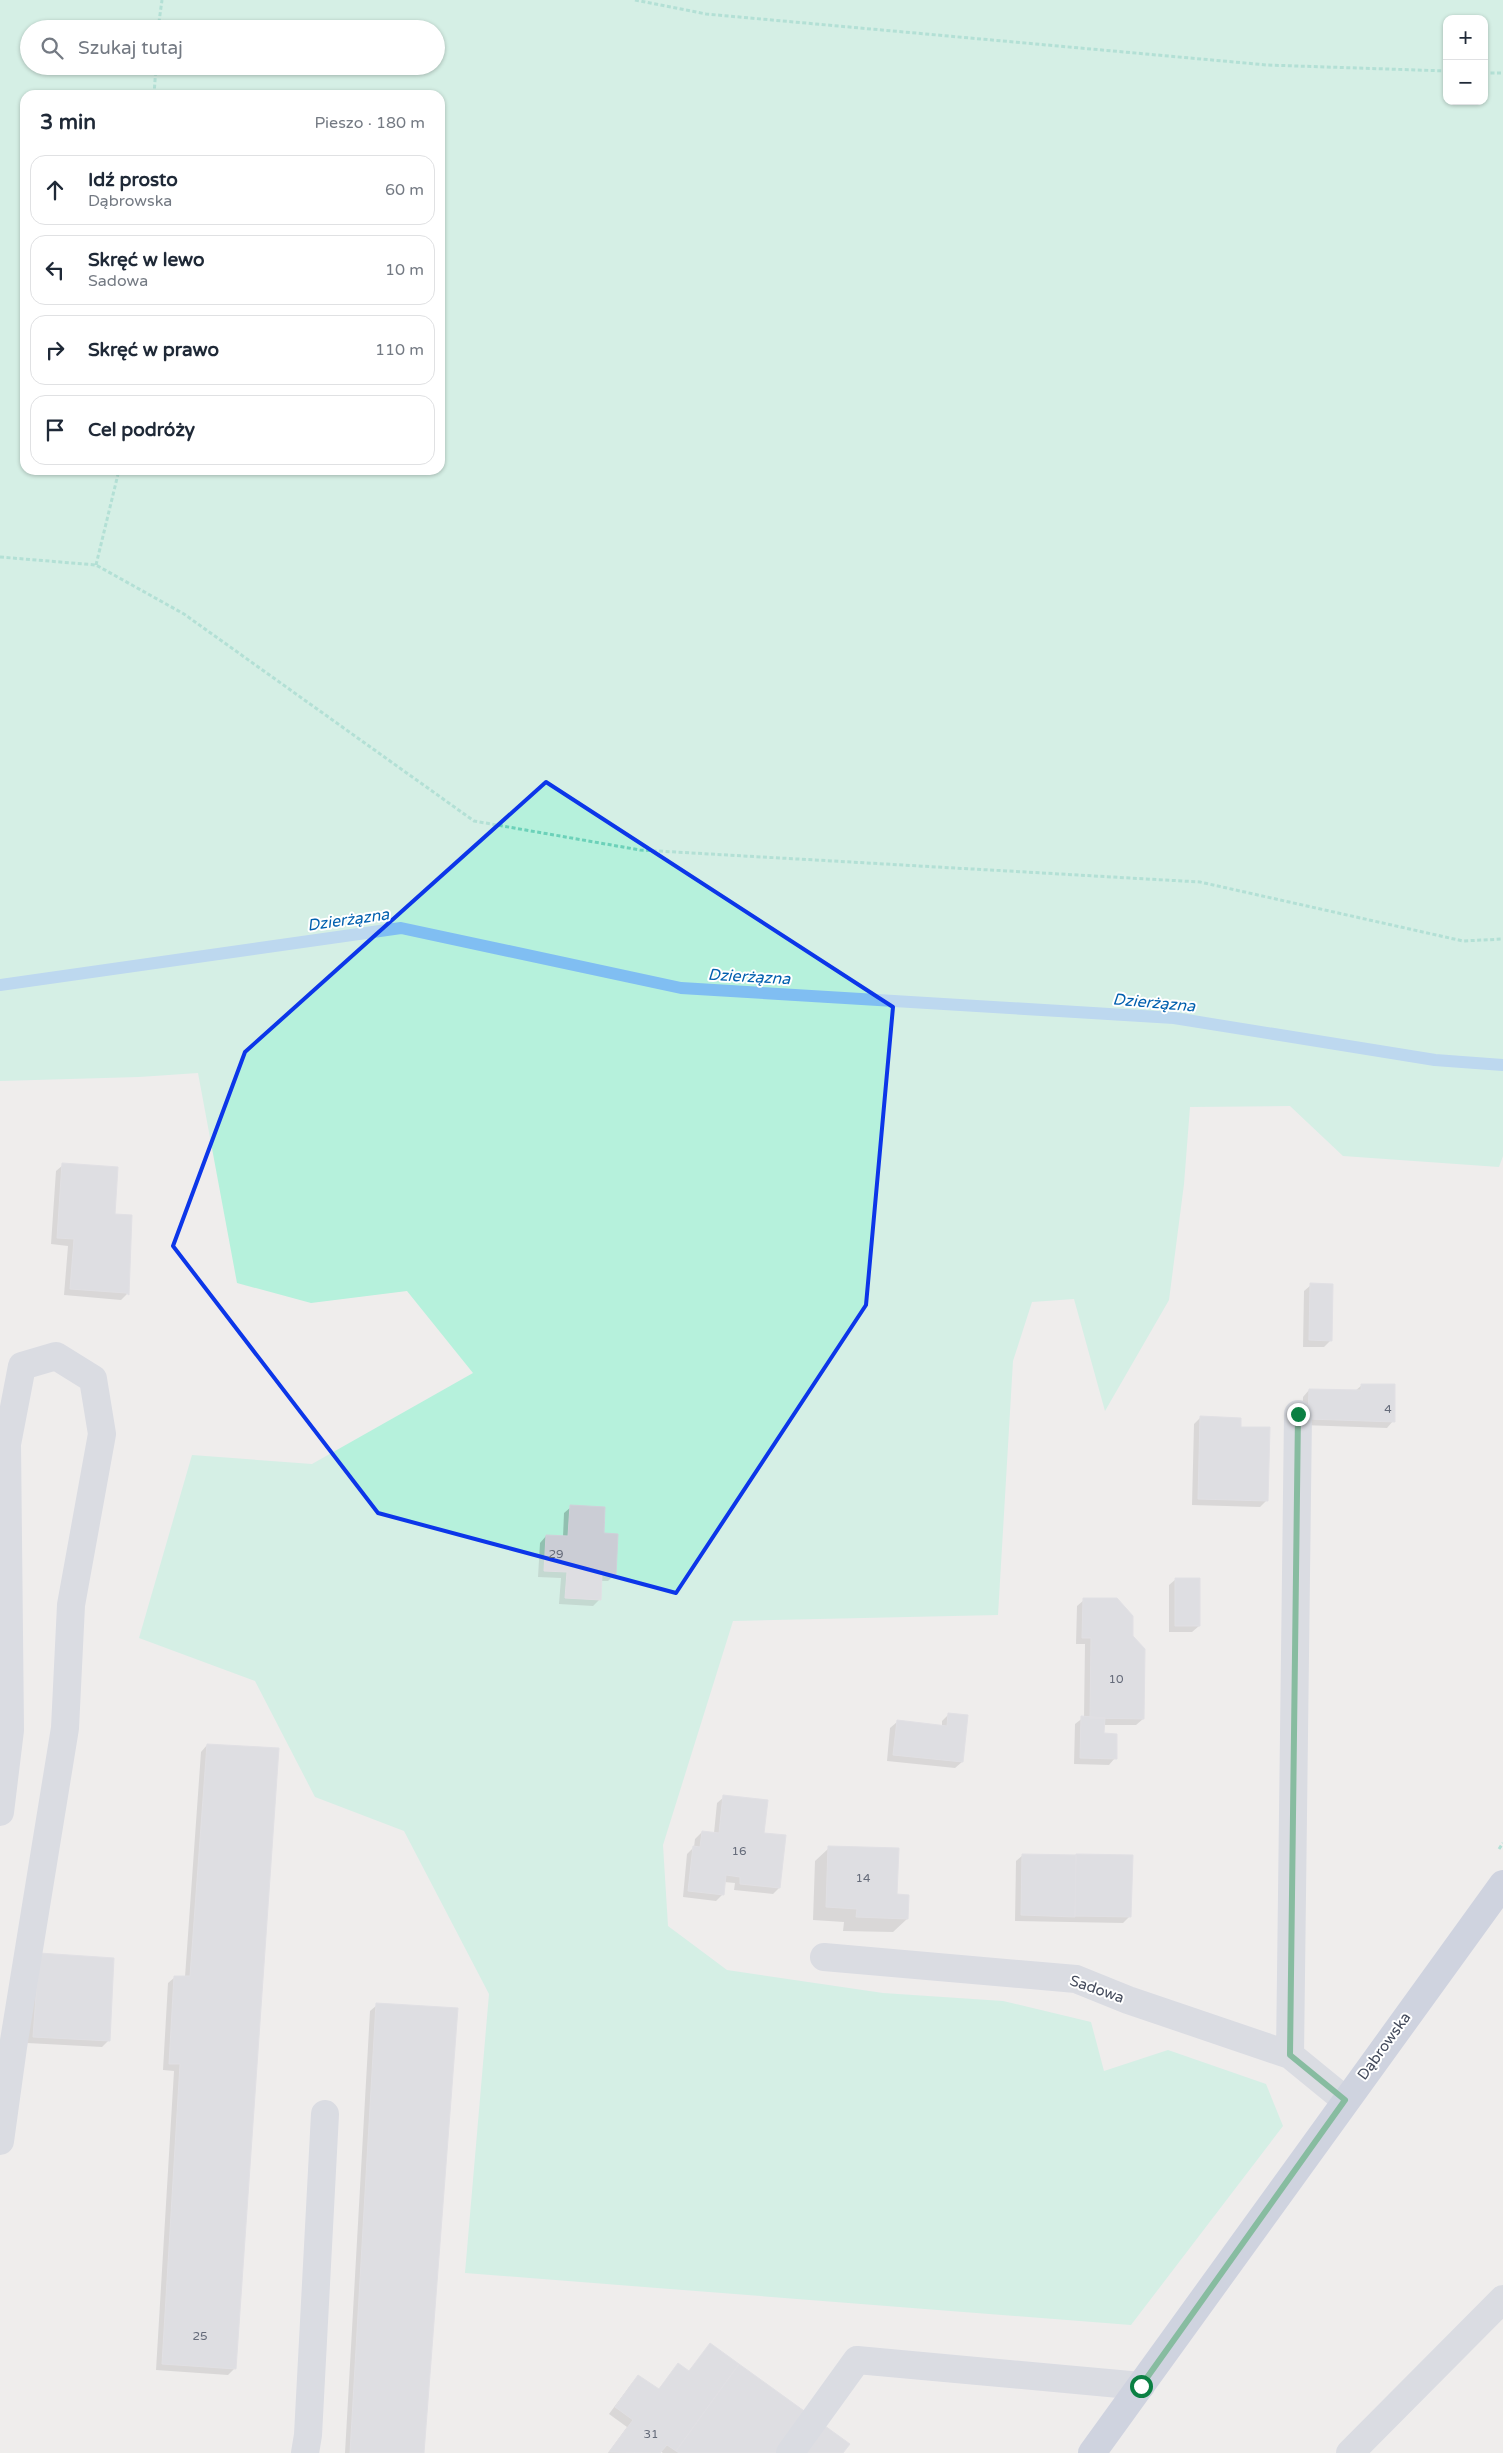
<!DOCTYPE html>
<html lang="pl">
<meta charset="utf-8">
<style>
:root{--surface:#fff;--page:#f2f2f3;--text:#1f2937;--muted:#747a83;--line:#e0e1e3}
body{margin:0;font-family:"Varela Round",sans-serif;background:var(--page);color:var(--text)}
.controls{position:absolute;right:15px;top:15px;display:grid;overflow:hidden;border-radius:10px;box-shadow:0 1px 4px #0004}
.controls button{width:45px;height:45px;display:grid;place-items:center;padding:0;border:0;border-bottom:1px solid var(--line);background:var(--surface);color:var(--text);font:25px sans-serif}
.stop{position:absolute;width:15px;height:15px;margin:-11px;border:4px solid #0b8043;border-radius:50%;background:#fff}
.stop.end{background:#0b8043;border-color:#fff;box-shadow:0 1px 5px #0008}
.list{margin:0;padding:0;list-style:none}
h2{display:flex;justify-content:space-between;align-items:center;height:65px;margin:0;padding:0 20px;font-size:21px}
h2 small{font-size:16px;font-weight:400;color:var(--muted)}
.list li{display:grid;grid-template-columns:32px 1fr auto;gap:15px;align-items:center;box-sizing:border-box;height:70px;margin:0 10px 10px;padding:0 10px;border:1px solid var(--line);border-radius:15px}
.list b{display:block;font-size:19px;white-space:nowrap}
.list p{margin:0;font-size:16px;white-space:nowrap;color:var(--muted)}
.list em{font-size:16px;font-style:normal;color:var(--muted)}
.icon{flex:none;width:28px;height:28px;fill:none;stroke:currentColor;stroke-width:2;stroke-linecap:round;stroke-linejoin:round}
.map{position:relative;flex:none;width:1503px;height:2453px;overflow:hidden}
.search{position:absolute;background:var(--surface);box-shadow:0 1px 4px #0004;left:20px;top:20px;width:425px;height:55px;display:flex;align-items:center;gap:12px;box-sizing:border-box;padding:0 18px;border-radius:28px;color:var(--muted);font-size:19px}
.panel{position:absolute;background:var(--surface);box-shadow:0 1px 4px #0004;left:20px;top:90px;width:425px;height:385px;border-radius:15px}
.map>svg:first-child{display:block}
</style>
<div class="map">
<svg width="1503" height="2453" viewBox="0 0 1503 2453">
<rect width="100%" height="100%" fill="#efedec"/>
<path fill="#b6f1dc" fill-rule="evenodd" d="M0,0H1503V1156L1499,1167L1343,1156L1290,1106L1190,1107L1184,1184L1169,1300L1105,1411L1074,1299L1032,1302L1013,1361L998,1615L733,1621L663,1845L668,1926L727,1970L883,1993L1003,2001L1091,2022L1104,2071L1168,2050L1266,2084L1283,2126L1131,2325L465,2273L489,1994L404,1831L315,1797L255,1681L139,1638L192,1455L312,1464L473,1373L407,1291L311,1303L237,1283L198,1073L139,1077L0,1081ZM1447,19H1484V101H1447ZM29,29H436V66H29ZM25,95H440V470H25Z"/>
<path fill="#0003" d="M63,1165L114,1215L130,1216L127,1294L121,1300L64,1295L68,1246L51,1244L56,1171Z
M1311,1285L1331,1340L1324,1347H1303L1304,1291Z
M1362,1385L1393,1421L1387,1428L1302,1425L1303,1397L1309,1390L1355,1391Z
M1200,1418L1240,1428L1267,1500L1260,1507L1192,1505L1194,1424Z
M571,1507L603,1534L615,1574L608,1581H600L599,1600L593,1606L559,1604L561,1578L538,1577L540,1543L546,1536L563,1537L564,1513Z
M1176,1579L1199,1626L1192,1632H1169V1585Z
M1084,1600L1132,1636L1143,1719L1136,1725H1103V1735L1115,1758L1109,1765L1074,1764L1075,1724L1084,1717L1085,1644H1076L1077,1606Z
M949,1714L962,1762L955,1768L887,1761L890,1728L897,1722L942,1726V1721Z
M207,1745L234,2369L228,2375L156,2370L174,2071L163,2070L168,1983L175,1977H185L201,1752Z
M724,1797L763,1834L779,1888L773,1894L734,1890L735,1883L724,1882L723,1894L716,1901L683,1897L687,1854L694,1847L695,1839L702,1832L714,1833L717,1803Z
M829,1848L907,1919L893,1932L843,1931L844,1922L813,1920L815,1861Z
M1023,1855L1130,1916L1123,1923L1015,1921L1016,1861Z
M39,1954L109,2040L102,2047L27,2043Z
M377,2005L423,2453H345L370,2011Z
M710,2345L842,2453H663L660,2451L659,2453H608L627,2427L609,2414L632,2383L639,2376L658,2390L678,2365L688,2372Z"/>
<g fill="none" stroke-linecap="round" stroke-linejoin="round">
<path stroke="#80bef2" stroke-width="12" d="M0,985L401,928L681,988L1174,1018L1435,1060L1503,1065"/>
</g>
<path fill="#cbcdd5" stroke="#d0d0d9" d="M62,1163L118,1167L115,1214L132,1215L129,1295L126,1293L70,1289L74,1239L57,1238Z
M1310,1283L1333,1284L1332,1341L1309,1340Z
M1361,1384H1395V1422L1308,1419L1309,1389L1361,1390Z
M1200,1416L1241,1418V1427H1270L1268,1501L1198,1499Z
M570,1505L605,1507L604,1533L618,1534L616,1575H602L601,1600L565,1598L567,1572L544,1571L546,1535L568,1536Z
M1175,1578H1200V1626H1175Z
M1083,1598H1117L1133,1616V1636L1145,1649L1144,1719L1090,1718L1091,1638H1082Z
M948,1713L968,1715L963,1762L893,1755L897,1720L947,1726Z
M1081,1716L1105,1718L1104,1733L1117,1734V1759L1080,1758Z
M207,1744L279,1748L236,2369L162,2364L180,2064H169L174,1976H190Z
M723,1795L768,1800L764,1833L786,1835L780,1888L740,1884V1877L726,1875L724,1895L688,1891L693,1846L700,1847L702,1831L719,1833Z
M828,1846L899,1848L897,1894L909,1895L908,1919L856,1917L857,1909L826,1907Z
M1022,1854L1076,1855L1075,1917L1021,1915Z
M1076,1854L1133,1855L1131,1917L1075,1916Z
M39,1953L114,1958L110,2041L33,2037Z
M376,2003L458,2008L424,2453H350Z
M710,2343L739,2364L676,2451L667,2445L660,2453L609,2452L633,2420L615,2407L638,2375L659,2389L678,2363L689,2371Z
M739,2364L850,2444L843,2453H679L676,2451Z"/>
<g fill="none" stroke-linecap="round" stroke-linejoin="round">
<path stroke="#6cd1b9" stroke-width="3" stroke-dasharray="4 2.5" stroke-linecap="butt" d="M635,0L706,14L1267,65L1447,71
M158,29L162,0
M1484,73H1503
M154,95L156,66
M0,557L96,565L184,614L474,821L640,850L1200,882L1463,941L1503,939
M96,565L119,470
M1499,1849L1503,1843"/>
<path stroke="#c1c7d5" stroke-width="28" d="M0,1812L10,1730L7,1444L22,1366L56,1356L93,1379L102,1434L71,1605L65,1728L13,2047L0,2141
M824,1957L1076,1979L1128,2000L1290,2055L1345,2100
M1290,2055L1298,1414
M305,2453L308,2435L325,2114
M790,2453L857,2360L1141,2386
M1350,2453L1503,2299"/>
<path stroke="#a9b3ce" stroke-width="28" d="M1092,2453L1503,1884"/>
</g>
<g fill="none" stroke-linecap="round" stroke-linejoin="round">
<path stroke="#0b8043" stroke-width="6" d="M1141,2386L1345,2100L1290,2055L1298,1414"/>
</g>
<path d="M0 0H1503V2453H0ZM546,782L893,1007L866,1305L676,1593L378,1513L173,1246L245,1052Z" fill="#efedec" fill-opacity=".55" fill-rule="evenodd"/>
<path fill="none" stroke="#0c36e9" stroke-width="4" stroke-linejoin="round" d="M546,782L893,1007L866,1305L676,1593L378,1513L173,1246L245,1052Z"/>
<g text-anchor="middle" stroke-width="4" stroke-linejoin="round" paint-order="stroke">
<g font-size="12" fill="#656b7a">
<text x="1388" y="1413">4</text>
<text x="556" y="1558">29</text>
<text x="1116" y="1683">10</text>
<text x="739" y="1855">16</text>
<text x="863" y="1882">14</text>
<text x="200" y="2340">25</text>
<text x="651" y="2438">31</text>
</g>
<g font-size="15" fill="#434a5b" stroke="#fff">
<text transform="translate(1097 1989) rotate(19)" y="5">Sadowa</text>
<text transform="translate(1384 2046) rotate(-54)" y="5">Dąbrowska</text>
</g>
<g font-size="16" font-style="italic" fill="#0260af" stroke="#fff">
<text transform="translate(348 919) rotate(-8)" y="6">Dzierżązna</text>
<text transform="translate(749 976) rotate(3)" y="6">Dzierżązna</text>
<text transform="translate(1154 1002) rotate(5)" y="6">Dzierżązna</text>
</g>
</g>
</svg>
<div class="controls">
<button>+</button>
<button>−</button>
</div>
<div class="stop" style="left:1141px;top:2386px"></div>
<div class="stop end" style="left:1298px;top:1414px"></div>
<div class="search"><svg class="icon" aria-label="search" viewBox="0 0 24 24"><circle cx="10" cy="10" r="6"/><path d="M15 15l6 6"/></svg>Szukaj tutaj</div>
<section class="panel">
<h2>3 min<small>Pieszo · 180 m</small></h2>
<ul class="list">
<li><svg class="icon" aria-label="ahead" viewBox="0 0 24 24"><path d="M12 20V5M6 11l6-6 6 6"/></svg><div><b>Idź prosto</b><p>Dąbrowska</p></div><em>60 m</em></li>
<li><svg class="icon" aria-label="left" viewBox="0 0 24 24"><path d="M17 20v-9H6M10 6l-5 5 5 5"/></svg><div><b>Skręć w lewo</b><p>Sadowa</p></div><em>10 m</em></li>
<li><svg class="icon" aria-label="right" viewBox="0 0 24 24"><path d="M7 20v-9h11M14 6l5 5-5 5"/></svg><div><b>Skręć w prawo</b></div><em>110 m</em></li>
<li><svg class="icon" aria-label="arrive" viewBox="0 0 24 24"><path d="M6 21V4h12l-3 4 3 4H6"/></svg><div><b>Cel podróży</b></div></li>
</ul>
</section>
</div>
